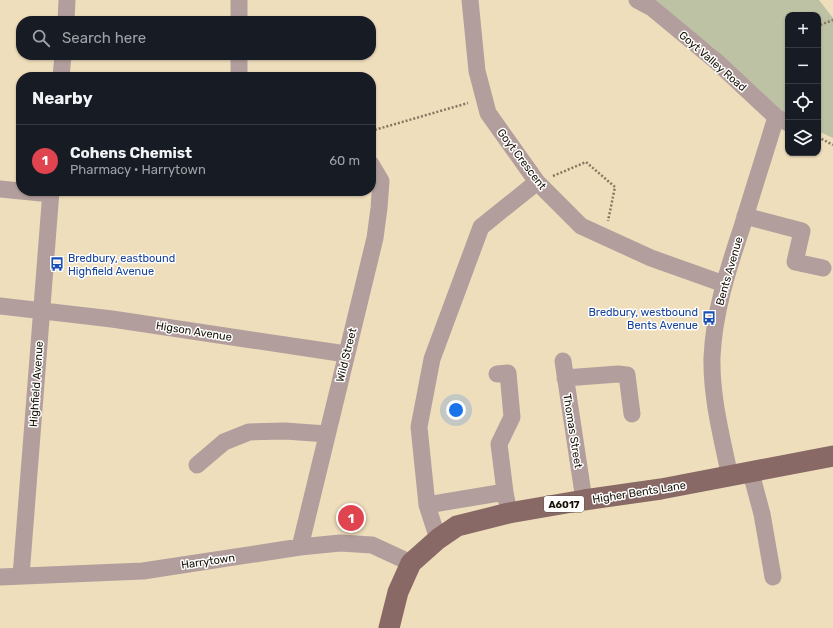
<!DOCTYPE html>
<meta charset="utf-8">
<style>
:root{--surface:#171b24;--page:#242831;--text:#f1f3f6;--muted:#9ea1a6;--line:#363941;--accent:#2563eb}
body{margin:0;font-family:Rubik,sans-serif;background:var(--page);color:var(--text)}
.controls{position:absolute;right:12px;top:12px;display:grid;overflow:hidden;border-radius:8px;box-shadow:0 1px 3px #0004}
.controls button{width:36px;height:36px;display:grid;place-items:center;padding:0;border:0;border-bottom:1px solid var(--line);background:var(--surface);color:var(--text);font:20px sans-serif}
.you{position:absolute;left:456px;top:410px;width:14px;height:14px;margin:-10px;border:3px solid #fff;border-radius:50%;background:#1a73e8;box-shadow:0 0 0 6px #1a73e833}
.badge{display:grid;place-items:center;width:26px;height:26px;border-radius:50%;background:var(--accent);color:#fff;font-size:13px;font-weight:700}
.pin{position:absolute;translate:-50% -50%;border:2px solid #fff;box-shadow:0 1px 4px #0006}
.list{margin:0;padding:0;list-style:none}
h2{display:flex;justify-content:space-between;align-items:center;height:52px;margin:0;padding:0 16px;font-size:17px}
h2 small{font-size:13px;font-weight:400;color:var(--muted)}
.list li{display:grid;grid-template-columns:26px 1fr auto;gap:12px;align-items:center;box-sizing:border-box;height:72px;padding:0 16px;border-top:1px solid var(--line)}
.list b{display:block;font-size:15px;white-space:nowrap}
.list p{margin:0;font-size:13px;white-space:nowrap;color:var(--muted)}
.list em{font-size:13px;font-style:normal;color:var(--muted)}
.icon{flex:none;width:22px;height:22px;fill:none;stroke:currentColor;stroke-width:2;stroke-linecap:round;stroke-linejoin:round}
.map{position:relative;flex:none;width:833px;height:628px;overflow:hidden}
.search{position:absolute;background:var(--surface);box-shadow:0 1px 3px #0004;left:16px;top:16px;width:360px;height:44px;display:flex;align-items:center;gap:10px;box-sizing:border-box;padding:0 14px;border-radius:16px;color:var(--muted);font-size:15px}
.panel{position:absolute;background:var(--surface);box-shadow:0 1px 3px #0004;left:16px;top:72px;width:360px;height:124px;border-radius:16px}
.map>svg:first-child{display:block}
</style>
<div class="map">
<svg width="833" height="628" viewBox="0 0 833 628">
<rect width="100%" height="100%" fill="#efdebc"/>
<path fill="#bdc2a5" d="M649,0H819L833,18V138L818,131V15H788V117L775,110L714,48L664,10Z"/>
<g fill="none" stroke-linecap="round" stroke-linejoin="round">
<path stroke="#837760" stroke-width="2.5" stroke-dasharray="2 2" stroke-linecap="butt" d="M818,28L820,25L833,20
M371,131L468,103
M818,137L833,145
M553,176L586,162L615,187L608,221"/>
<path stroke="#b29f9d" stroke-width="17" d="M470,0L477,71L488,113L537,182L581,226L651,258L724,284
M637,0L652,8L716,61L776,117L788,123
M66,21L67,0
M239,21V0
M61,77L63,55
M239,77V55
M0,189L51,194
M745,216L802,231L795,262L823,268
M0,306L112,319L346,354
M563,361L584,500
M497,374L508,373L512,417L499,444L505,492L509,513
M565,378L618,374L627,375L632,414
M197,465L224,442L249,432L285,431L327,434
M751,473L762,514L773,577
M730,477C722,438 711,397 712,357C714,312 728,269 742,227C753,190 765,154 776,117
M427,505L505,492
M438,539L427,505L419,427L432,359L481,227L537,182
M300,547L375,238L379,208L381,181L371,164
M21,576L51,191
M0,577L143,571L300,547L340,543L372,545L411,563"/>
<path stroke="#896965" stroke-width="21" d="M389,628L398,592L411,563L438,539L457,526L509,513L584,500L661,489L833,456"/>
</g>
<defs>
<symbol id="bus-bare" viewBox="-9 -9 18 18"><path d="M-5-6H5V4H4V6H2V4H-2V6H-4V4H-5ZM-3.5-4V0h7V-4ZM-3.5 1.2v1.5H-2V1.2ZM2 1.2v1.5H3.5V1.2Z" fill="#1a4fb4" stroke="#fff" stroke-width="2.5" paint-order="stroke"/></symbol>
</defs>
<g fill-rule="evenodd">
<use href="#bus-bare" x="47" y="254" width="20" height="20"/>
<use href="#bus-bare" x="699" y="308" width="20" height="20"/>
</g>
<g text-anchor="middle" stroke-width="3" stroke-linejoin="round" paint-order="stroke">
<rect fill="#fff" stroke="#5d5850" stroke-width="1" x="544" y="496" width="40" height="16" rx="3"/>
<g font-size="10" font-weight="bold" fill="#171105">
<text x="564" y="508">A6017</text>
</g>
<g font-size="11" fill="#171105" stroke="#fff">
<text transform="translate(713 61) rotate(41)" y="4">Goyt Valley Road</text>
<text transform="translate(522 159) rotate(53)" y="4">Goyt Crescent</text>
<text transform="translate(729 271) rotate(-74)" y="4">Bents Avenue</text>
<text transform="translate(194 331) rotate(9)" y="4">Higson Avenue</text>
<text transform="translate(346 355) rotate(-76)" y="4">Wild Street</text>
<text transform="translate(36 384) rotate(-86)" y="4">Highfield Avenue</text>
<text transform="translate(573 431) rotate(81)" y="4">Thomas Street</text>
<text transform="translate(639 492) rotate(-9)" y="4">Higher Bents Lane</text>
<text transform="translate(208 561) rotate(-8)" y="4">Harrytown</text>
</g>
<g font-size="11" fill="#164399" stroke="#fff" text-anchor="start">
<text x="68" y="262">Bredbury, eastbound<tspan x="68" dy="13">Highfield Avenue</tspan></text>
<text x="698" y="316" text-anchor="end">Bredbury, westbound<tspan x="698" dy="13">Bents Avenue</tspan></text>
</g>
</g>
</svg>
<div class="controls">
<button>+</button>
<button>−</button>
<button><svg class="icon" aria-label="locate" viewBox="0 0 24 24"><circle cx="12" cy="12" r="6"/><path d="M12 2v4M12 18v4M2 12h4M18 12h4"/></svg></button>
<button><svg class="icon" aria-label="layers" viewBox="0 0 24 24"><path d="M12 4l9 5-9 5-9-5zM3 14l9 5 9-5"/></svg></button>
</div>
<div class="you"></div>
<div class="pin badge" style="left:351px;top:518px;background:#e0444e">1</div>
<div class="search"><svg class="icon" aria-label="search" viewBox="0 0 24 24"><circle cx="10" cy="10" r="6"/><path d="M15 15l6 6"/></svg>Search here</div>
<section class="panel">
<h2>Nearby<small></small></h2>
<ul class="list">
<li><span class="badge" style="background:#e0444e">1</span><div><b>Cohens Chemist</b><p>Pharmacy · Harrytown</p></div><em>60 m</em></li>
</ul>
</section>
</div>
